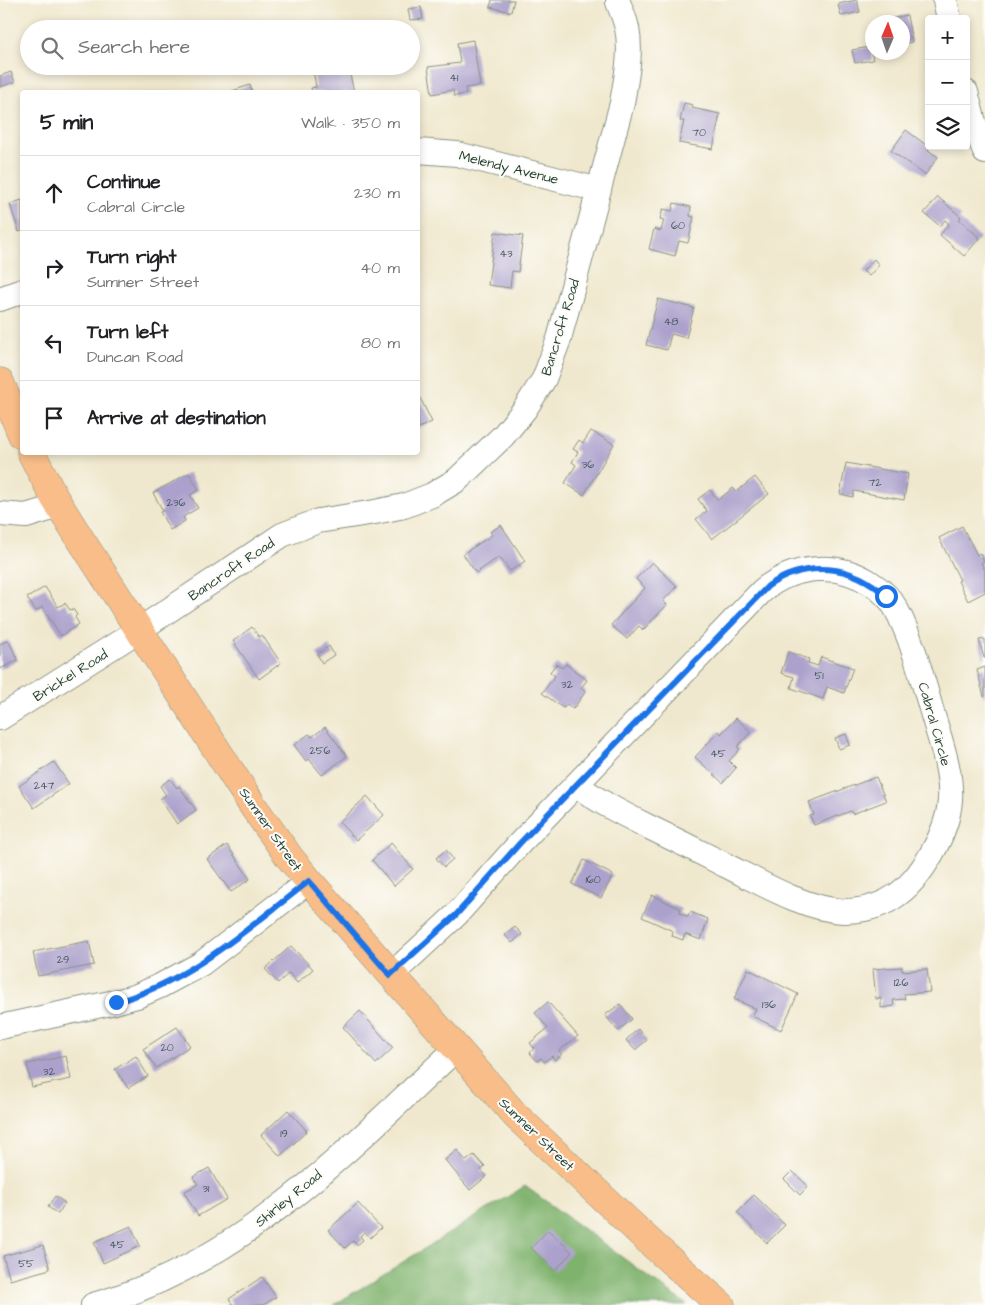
<!DOCTYPE html>
<meta charset="utf-8">
<style>
:root{--surface:#fff;--page:#f6f6f6;--text:#202124;--muted:#757577;--line:#e0e0e0}
body{margin:0;font-family:"Architects Daughter",sans-serif;background:var(--page);color:var(--text)}
.controls{position:absolute;right:15px;top:15px;display:grid;overflow:hidden;border-radius:5px;box-shadow:0 2px 8px #0003}
.controls button{width:45px;height:45px;display:grid;place-items:center;padding:0;border:0;border-bottom:1px solid var(--line);background:var(--surface);color:var(--text);font:25px sans-serif}
.compass{position:absolute;left:865px;top:15px;width:45px;height:45px;border-radius:50%;background:var(--surface);box-shadow:0 2px 8px #0003;rotate:2deg}
.stop{position:absolute;width:15px;height:15px;margin:-11px;border:4px solid #1a73e8;border-radius:50%;background:#fff}
.stop.end{background:#1a73e8;border-color:#fff;box-shadow:0 1px 5px #0008}
.list{margin:0;padding:0;list-style:none}
h2{display:flex;justify-content:space-between;align-items:center;height:65px;margin:0;padding:0 20px;font-size:21px}
h2 small{font-size:16px;font-weight:400;color:var(--muted)}
.list li{display:grid;grid-template-columns:32px 1fr auto;gap:15px;align-items:center;box-sizing:border-box;height:75px;padding:0 20px;border-top:1px solid var(--line)}
.list b{display:block;font-size:19px;white-space:nowrap}
.list p{margin:0;font-size:16px;white-space:nowrap;color:var(--muted)}
.list em{font-size:16px;font-style:normal;color:var(--muted)}
.icon{flex:none;width:28px;height:28px;fill:none;stroke:currentColor;stroke-width:2;stroke-linecap:round;stroke-linejoin:round}
.map{position:relative;flex:none;width:985px;height:1305px;overflow:hidden}
.search{position:absolute;background:var(--surface);box-shadow:0 2px 8px #0003;left:20px;top:20px;width:400px;height:55px;display:flex;align-items:center;gap:12px;box-sizing:border-box;padding:0 18px;border-radius:28px;color:var(--muted);font-size:19px}
.panel{position:absolute;background:var(--surface);box-shadow:0 2px 8px #0003;left:20px;top:90px;width:400px;height:365px;border-radius:5px}
.map>svg:first-child{display:block}
</style>
<div class="map">
<svg width="985" height="1305" viewBox="0 0 985 1305">
<rect width="100%" height="100%" fill="#fdfcf7"/>
<filter id="ink" filterUnits="userSpaceOnUse"><feTurbulence type="fractalNoise" baseFrequency=".02" numOctaves="2"/><feDisplacementMap in="SourceGraphic" scale="10" xChannelSelector="R" yChannelSelector="G"/><feConvolveMatrix kernelMatrix="1 2 1 2 8 2 1 2 1" color-interpolation-filters="sRGB"/></filter>
<filter id="wash" filterUnits="userSpaceOnUse"><feTurbulence type="fractalNoise" baseFrequency=".0096" numOctaves="4" result="noise"/><feDisplacementMap in="SourceGraphic" scale="20" xChannelSelector="R" yChannelSelector="G"/><feGaussianBlur stdDeviation="1.12" result="paint"/><feColorMatrix in="noise" values="0 0 0 0 0 0 0 0 0 0 0 0 0 0 0 0 0 1.4 0 .05"/><feComposite in="paint" operator="in"/></filter>
<g filter="url(#wash)">
<rect width="100%" height="100%" fill="#f0e8ce"/>
<path fill="#7fb26d" stroke="#4f7850" d="M525,1186L687,1305H334Z"/>
<g id="blocks">
<path fill="#aca1cc" d="M492,0H514L511,12L490,7Z
M857,0L860,12L841,16L838,4Z
M421,7L423,19L410,20L408,9Z
M907,15L912,42L902,44V22H885V20Z
M473,40L480,86L465,88L466,94L454,96L453,90L432,94L428,67L460,63L457,43Z
M870,47L873,60L855,63L852,50Z
M331,66H348L354,92H312L311,88L316,87L313,70Z
M11,72L15,82L0,87V76Z
M250,85L252,92H229Z
M684,103L693,105L692,108L720,114L713,149L679,143L684,121H680Z
M906,130L930,148L928,150L938,157L925,175L891,151Z
M938,197L961,217L959,219L980,238L964,256L940,235L949,224L945,220L940,226L924,213Z
M22,200V231L19,232L10,204Z
M674,203L691,207L690,216L694,217L688,243L679,241L675,256L649,249L654,229L661,231L664,220L660,219L663,209L672,211Z
M495,232L523,236L518,272L512,271L510,288L488,285Z
M874,259L879,265L869,276L863,271Z
M658,299L694,308L686,338L671,334L667,350L646,345Z
M420,398L432,422L418,428V399Z
M591,431L614,444L584,495L565,483L576,465L572,462L578,452L573,449L579,440L583,443Z
M846,463L908,474L904,500L854,491L853,497L840,494Z
M189,473L199,490L190,495L198,508L183,517L185,521L170,530L160,512L163,511L153,493Z
M755,477L769,494L712,539L696,519L707,511L698,499L710,490L718,500L733,488L736,492Z
M501,525L525,561L510,571L499,557L476,573L463,554L492,535L490,532Z
M962,526L977,555L980,553L984,561L981,563L985,570V592L968,601L958,581L960,580L939,538Z
M652,562L677,586L663,601L667,605L643,630L639,626L627,639L611,625L645,588L636,579Z
M45,587L58,607L65,603L70,610L73,609L77,615L75,617L79,624L61,636L42,607L36,611L27,598Z
M252,627L259,637L262,635L281,663L259,679L233,641Z
M985,639V658H984L979,640Z
M8,640L18,660L0,669V644Z
M329,646L334,655L322,663L317,654Z
M788,652L809,659L808,663L818,666L821,657L853,668L844,693L827,687L823,699L791,688L794,677L781,673Z
M556,664L562,668L566,664L587,680L581,688L586,691L573,709L567,704L563,708L542,693L555,676L550,672Z
M985,667V697H984L977,670Z
M736,718L751,732L737,747L740,749L729,761L736,768L723,783L695,757L719,731L721,734Z
M325,727L347,756L322,775L309,759L306,761L294,745L309,734L312,737Z
M846,734L850,745L839,749L835,738Z
M54,762L69,784L34,808L19,786Z
M876,777L886,801L852,814L851,811L814,825L810,816L814,815L809,802Z
M170,779L177,788L179,786L196,810L177,824L160,799L166,795L160,786Z
M367,796L384,815L356,840L339,822Z
M391,843L413,869L394,886L372,860Z
M227,845L250,879L231,892L207,859Z
M446,850L453,859L444,867L436,858Z
M584,860L613,875L601,898L572,884Z
M652,895L681,909L680,913L688,917L690,912L708,919L701,940L685,934L683,940L672,936L673,931L642,917Z
M515,927L522,934L512,943L505,935Z
M89,941L94,965L38,976L33,952Z
M291,946L313,969L297,983L289,973L278,983L265,969Z
M902,967V971L927,969L930,992L904,994L905,999L893,1000L894,1006L881,1008V998L876,999L873,969Z
M748,969L798,994L781,1030L752,1016L756,1009L734,999Z
M548,1002L578,1036L559,1051L562,1054L555,1060L552,1056L544,1062L541,1058L537,1061L530,1053L534,1048L530,1043L548,1028L535,1013Z
M620,1004L632,1019L618,1031L605,1015Z
M360,1011L393,1048L376,1064L343,1027Z
M177,1027L190,1046L156,1068L143,1049Z
M638,1029L647,1040L635,1050L626,1040Z
M66,1056L71,1079L32,1087L27,1064Z
M136,1056L148,1076L128,1088L115,1069Z
M288,1110L307,1131L280,1156L261,1135Z
M457,1150L466,1161L474,1155L485,1167L481,1170L487,1176L470,1190L445,1160Z
M209,1168L227,1199L198,1216L184,1192L198,1184L193,1177Z
M792,1171L808,1186L800,1195L784,1179Z
M754,1195L785,1225L767,1243L737,1212Z
M55,1196L65,1203L58,1214L48,1207Z
M358,1203L381,1228L370,1238L365,1232L360,1236L363,1240L357,1245L353,1241L345,1248L328,1230Z
M131,1226L140,1246L103,1263L94,1242Z
M548,1230L572,1252L555,1271L531,1248Z
M43,1245L50,1269L10,1280L3,1256Z
M262,1277L276,1297L263,1305H233L229,1299Z"/>
</g>
</g>
<g filter="url(#ink)">
<use href="#blocks" fill-opacity="0" stroke="#889281" stroke-width="1"/>
<g fill="none" stroke-linecap="round" stroke-linejoin="round">
<defs>
<path id="minor" d="M945,0L949,19
M966,92L973,119L985,152
M418,151L457,154L599,190
M0,299L22,291
M0,514L26,516L59,506
M0,718L139,630L282,535L318,521L375,512L404,506L432,495L457,480L503,436L525,409L544,379L559,339L622,103C626,79 632,53 627,28C625,19 621,10 618,2
M391,975L456,915L520,843L762,591C793,565 838,561 872,584C881,590 890,598 895,607C911,635 923,681 932,712C940,740 952,771 950,800C948,832 921,880 894,897C879,907 861,911 843,911C804,909 760,882 725,865C700,852 676,840 651,828C625,815 600,803 577,785
M0,1027L115,1002L137,996L160,986L201,964L309,881
M93,1305C240,1265 348,1149 456,1049"/>
<path id="major" d="M0,382L22,435
M31,452L54,497L81,540L255,809L290,858L309,881L516,1116L653,1245L721,1305"/>
</defs>
<use href="#minor" stroke="#889281" stroke-width="26"/>
<use href="#major" stroke="#889281" stroke-width="29"/>
<use href="#minor" stroke="#fff" stroke-width="24"/>
<use href="#major" stroke="#f8bd88" stroke-width="28"/>
</g>
</g>
<g fill="none" stroke-linecap="round" stroke-linejoin="round" filter="url(#ink)">
<path stroke="#1a73e8" stroke-width="6" d="M116,1002C191,981 248,928 309,881L390,975L456,915L520,843L768,586C805,560 853,564 886,596"/>
</g>
<g text-anchor="middle" stroke-width="4" stroke-linejoin="round" paint-order="stroke">
<g font-size="11" fill="#42565a">
<text x="454" y="81">41</text>
<text x="699" y="136">70</text>
<text x="678" y="229">60</text>
<text x="506" y="257">43</text>
<text x="671" y="325">48</text>
<text x="588" y="468">36</text>
<text x="875" y="486">72</text>
<text x="176" y="506">236</text>
<text x="819" y="679">51</text>
<text x="567" y="688">32</text>
<text x="320" y="754">256</text>
<text x="718" y="757">45</text>
<text x="44" y="789">247</text>
<text x="593" y="883">160</text>
<text x="63" y="963">29</text>
<text x="901" y="986">126</text>
<text x="769" y="1008">136</text>
<text x="167" y="1051">20</text>
<text x="49" y="1075">32</text>
<text x="284" y="1137">19</text>
<text x="206" y="1192">31</text>
<text x="117" y="1248">45</text>
<text x="26" y="1267">55</text>
</g>
<g font-size="14" fill="#1f3d34" stroke="#fdfcf7">
<text transform="translate(509 167) rotate(14)" y="5">Melendy Avenue</text>
<text transform="translate(560 327) rotate(-73)" y="5">Bancroft Road</text>
<text transform="translate(231 569) rotate(-34)" y="5">Bancroft Road</text>
<text transform="translate(70 675) rotate(-32)" y="5">Brickel Road</text>
<text transform="translate(935 724) rotate(74)" y="5">Cabral Circle</text>
<text transform="translate(271 829) rotate(55)" y="5">Sumner Street</text>
<text transform="translate(537 1134) rotate(44)" y="5">Sumner Street</text>
<text transform="translate(288 1198) rotate(-39)" y="5">Shirley Road</text>
</g>
</g>
</svg>
<div class="controls">
<button>+</button>
<button>−</button>
<button><svg class="icon" aria-label="layers" viewBox="0 0 24 24"><path d="M12 4l9 5-9 5-9-5zM3 14l9 5 9-5"/></svg></button>
</div>
<svg class="compass" viewBox="-18 -18 36 36"><path d="M0-13l5 13h-10z" fill="#e53935"/><path d="M0 13l5-13h-10z" fill="#757577"/></svg>
<div class="stop" style="left:886px;top:596px"></div>
<div class="stop end" style="left:116px;top:1002px"></div>
<div class="search"><svg class="icon" aria-label="search" viewBox="0 0 24 24"><circle cx="10" cy="10" r="6"/><path d="M15 15l6 6"/></svg>Search here</div>
<section class="panel">
<h2>5 min<small>Walk · 350 m</small></h2>
<ul class="list">
<li><svg class="icon" aria-label="ahead" viewBox="0 0 24 24"><path d="M12 20V5M6 11l6-6 6 6"/></svg><div><b>Continue</b><p>Cabral Circle</p></div><em>230 m</em></li>
<li><svg class="icon" aria-label="right" viewBox="0 0 24 24"><path d="M7 20v-9h11M14 6l5 5-5 5"/></svg><div><b>Turn right</b><p>Sumner Street</p></div><em>40 m</em></li>
<li><svg class="icon" aria-label="left" viewBox="0 0 24 24"><path d="M17 20v-9H6M10 6l-5 5 5 5"/></svg><div><b>Turn left</b><p>Duncan Road</p></div><em>80 m</em></li>
<li><svg class="icon" aria-label="arrive" viewBox="0 0 24 24"><path d="M6 21V4h12l-3 4 3 4H6"/></svg><div><b>Arrive at destination</b></div></li>
</ul>
</section>
</div>
